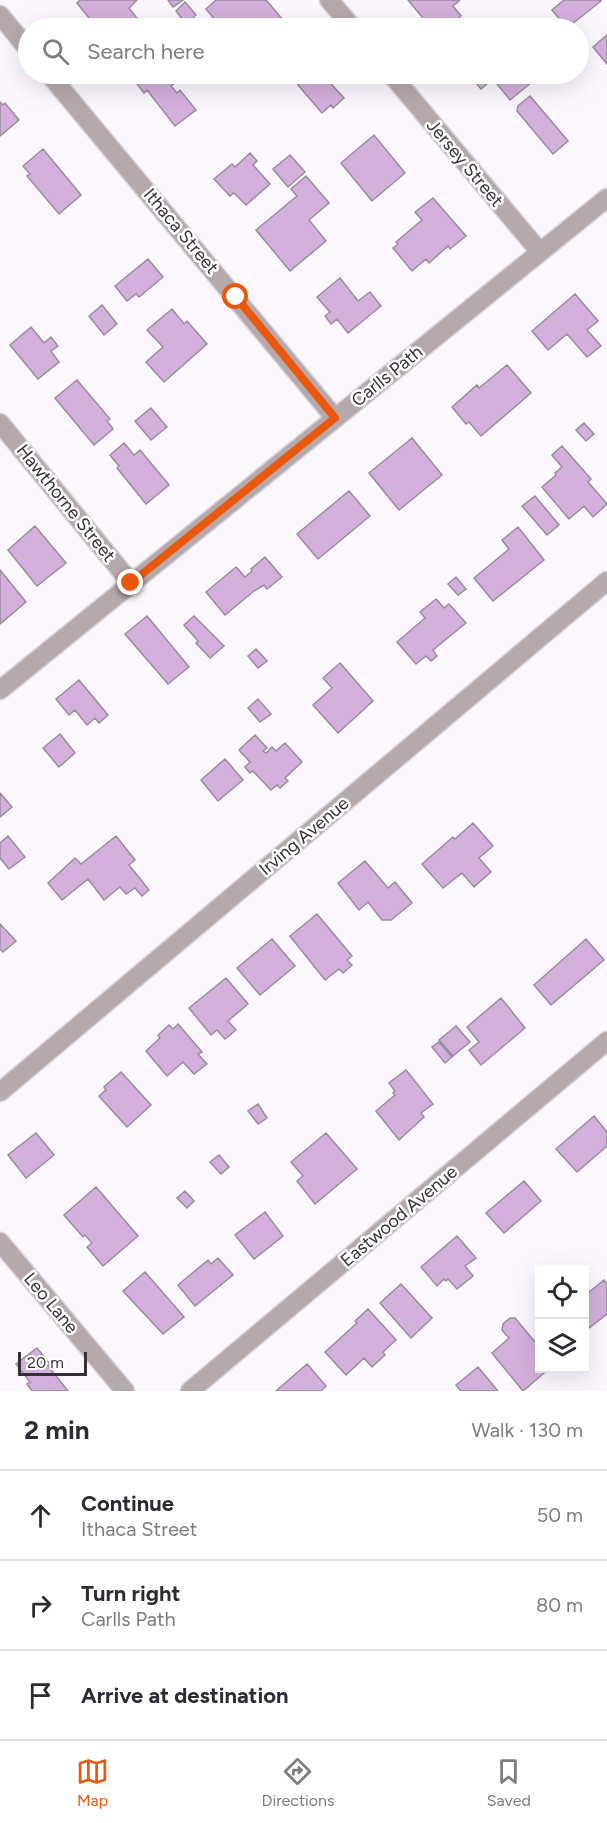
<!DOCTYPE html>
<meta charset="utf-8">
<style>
:root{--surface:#fff;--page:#f7f7f7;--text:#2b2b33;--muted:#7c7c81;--line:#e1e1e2;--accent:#ea580c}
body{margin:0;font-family:Figtree,sans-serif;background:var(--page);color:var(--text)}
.controls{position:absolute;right:18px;bottom:18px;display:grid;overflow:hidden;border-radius:0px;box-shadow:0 6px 24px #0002}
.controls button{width:54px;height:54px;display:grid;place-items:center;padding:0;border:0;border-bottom:2px solid var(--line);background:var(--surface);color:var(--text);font:30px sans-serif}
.scale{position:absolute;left:18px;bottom:15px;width:69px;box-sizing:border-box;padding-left:6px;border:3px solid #352f37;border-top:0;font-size:16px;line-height:21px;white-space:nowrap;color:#352f37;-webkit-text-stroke:4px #fff;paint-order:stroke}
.stop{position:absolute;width:18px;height:18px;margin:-14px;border:4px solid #ea580c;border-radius:50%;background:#fff}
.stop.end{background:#ea580c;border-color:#fff;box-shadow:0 2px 6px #0008}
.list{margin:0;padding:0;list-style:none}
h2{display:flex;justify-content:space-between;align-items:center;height:78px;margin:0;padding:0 24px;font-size:26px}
h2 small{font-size:20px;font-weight:400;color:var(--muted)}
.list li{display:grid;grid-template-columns:39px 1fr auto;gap:18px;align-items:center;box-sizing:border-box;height:90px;padding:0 24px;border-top:2px solid var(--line)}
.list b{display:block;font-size:22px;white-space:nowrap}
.list p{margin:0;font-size:20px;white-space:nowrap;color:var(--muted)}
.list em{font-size:20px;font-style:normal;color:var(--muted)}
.icon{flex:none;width:33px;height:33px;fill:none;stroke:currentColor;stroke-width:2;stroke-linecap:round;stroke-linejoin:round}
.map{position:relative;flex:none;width:607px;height:1391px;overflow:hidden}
.search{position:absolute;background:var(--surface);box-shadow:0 6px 24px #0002;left:18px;right:18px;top:18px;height:66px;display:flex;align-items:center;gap:15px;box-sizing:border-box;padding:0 21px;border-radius:33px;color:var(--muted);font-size:22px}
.sheet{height:348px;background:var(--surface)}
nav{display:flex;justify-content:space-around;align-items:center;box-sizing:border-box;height:84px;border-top:2px solid var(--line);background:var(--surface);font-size:16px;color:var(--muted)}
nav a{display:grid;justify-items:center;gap:3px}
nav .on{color:var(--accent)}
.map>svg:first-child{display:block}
</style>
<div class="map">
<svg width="607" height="1391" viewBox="0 0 607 1391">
<rect width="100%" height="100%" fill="#fcf6fe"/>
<path fill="#d3b0dc" stroke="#9a8b9e" stroke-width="1.5" d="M80,0H137L129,8L140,22L132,28H91L89,27L93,23L77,3Z
M168,0H183L173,7Z
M216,0H266L290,28H239L233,21L222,28L206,9Z
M408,0H460L453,6L461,16L446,28H431Z
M564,0H599L601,1L567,28L552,10Z
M185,2L196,15L186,24L176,11Z
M607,35V64L593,47Z
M132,74H178L181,78L171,86L177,93L180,90L196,110L175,126L147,90L144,93L130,75Z
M311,74H322L344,98L333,108L331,105L322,113L298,85Z
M468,74H524L531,83L510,100L493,79L481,89Z
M530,96L568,141L553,154L517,111L518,106Z
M0,102L3,105L5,103L19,120L0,136Z
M374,135L405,173L372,201L341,163Z
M43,149L81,195L59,214L27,176L30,174L23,166Z
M250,153L257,161L253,165L270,184L246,205L234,193L230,196L214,179L232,164L235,167Z
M290,155L305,172L288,187L273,169Z
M306,176L329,203L309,220L326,241L290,271L256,230L297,196L291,189Z
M433,198L466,236L450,249L448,246L429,263L426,259L412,271L393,248L398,244L396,242L422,220L415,212Z
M148,259L163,277L139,297L136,294L127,301L115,286Z
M340,278L358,301L370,292L381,306L348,333L337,319L331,324L325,316L330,312L317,297Z
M575,294L598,321L587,330L601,346L587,357L567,334L548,350L532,331Z
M102,305L117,324L104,335L89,316Z
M172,309L184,324L187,321L207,344L164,382L146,362L163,347L147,330Z
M31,327L44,343L51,337L58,346L51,351L59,362L38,379L10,345Z
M507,365L531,393L481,436L469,422L466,424L452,407L477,385L479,388Z
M77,380L110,419L107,421L113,429L94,445L55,398Z
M151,408L167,427L151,440L135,421Z
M584,423L594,434L586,441L576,430Z
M412,438L442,475L399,510L369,473Z
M124,443L134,455L140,450L169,485L146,504L117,468L119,466L110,455Z
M562,446L591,479L588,482L607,504L593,517L584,506L569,519L542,487L556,475L555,473L562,467L552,455Z
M349,491L370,516L318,559L297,534Z
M535,496L559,525L547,535L522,506Z
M35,526L66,563L37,586L8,550Z
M518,527L544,560L493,601L474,578L509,549L502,540Z
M265,557L282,577L267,589L264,585L254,591L225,615L206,592L236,567L245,577L252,571L251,569Z
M0,570L26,602L0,624Z
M456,577L466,589L458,595L448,584Z
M436,599L444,608L449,604L466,623L433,650L437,656L431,661L426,656L416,664L397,642L425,618L420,612Z
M147,616L189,667L168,684L125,634Z
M194,616L224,646L210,658L196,643L198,641L184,625Z
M256,649L267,661L258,668L248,656Z
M340,663L373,701L338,733L313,705L332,688L323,678Z
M79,680L108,715L99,723L95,718L87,725L75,710L69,715L56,699Z
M258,699L271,714L260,722L248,708Z
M60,734L75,753L59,767L43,748Z
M255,735L267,748L263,751L266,753L272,747L276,751L285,743L302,762L285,778L288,781L280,788L277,785L271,790L253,771L250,773L245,767L250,762L239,750Z
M225,759L243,780L218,801L201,780Z
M0,793L12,807L0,817Z
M473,823L493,846L479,858L491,872L474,887L462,873L443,888L422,864L453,837L455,839Z
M8,836L25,857L9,869L0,858V843Z
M116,836L135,860L129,865L149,890L142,896L135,888L126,894L120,887L104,900L88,879L62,900L48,883L75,858L81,864Z
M365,861L388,888L395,882L412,903L391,920H382L368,902L359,910L338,883Z
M317,914L352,956L347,960L352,965L343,973L339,969L325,980L290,936Z
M0,924L16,941L3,952L0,949Z
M272,939L295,966L260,995L237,968Z
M586,939L604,960L551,1005L534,985Z
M226,978L248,1004L228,1021L236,1030L225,1039L217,1030L211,1035L189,1008Z
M501,998L525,1028L481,1065L469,1050L479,1042L467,1027Z
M178,1024L202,1052L198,1054L207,1064L194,1074L183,1062L167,1076L146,1051L160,1038L158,1035L169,1025L173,1029Z
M456,1026L470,1042L453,1056L439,1040Z
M439,1042L452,1057L445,1063L432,1047Z
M406,1070L433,1104L421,1113L424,1117L399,1140L376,1111L395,1095L393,1093L395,1091L389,1083Z
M121,1072L151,1105L127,1127L99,1096L106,1090L104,1087Z
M258,1104L267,1118L258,1124L248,1111Z
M594,1116L607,1132V1146L577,1172L556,1149Z
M36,1133L54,1155L26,1178L8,1155Z
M326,1133L357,1169L315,1204L297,1181L303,1176L291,1162Z
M219,1155L229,1167L221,1174L210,1162Z
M524,1181L541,1201L504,1233L486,1213Z
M96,1187L138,1236L103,1266L87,1247L92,1243L85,1235L83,1237L64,1215Z
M185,1191L194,1201L187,1208L177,1198Z
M265,1212L283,1236L254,1259L235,1235Z
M457,1236L476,1258L465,1266L473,1276L457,1289L448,1279L446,1281L444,1279L437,1286L421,1267Z
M218,1258L233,1275L195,1306L178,1285L208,1260L211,1264Z
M145,1272L184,1317L163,1334L123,1291Z
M604,1280L607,1284V1314L584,1332V1296Z
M401,1284L432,1318L411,1338L380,1303Z
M368,1309L396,1340L383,1352L385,1355L372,1367L364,1358L346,1375L325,1352L357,1323L355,1321Z
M510,1318H515L540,1348V1368H550L523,1391L492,1353L509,1338L502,1330L503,1324Z
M37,1348L50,1364L48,1366L68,1391H32L27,1384L30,1382L16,1364Z
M307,1364L326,1386L321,1391H276Z
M478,1367L498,1391H461L456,1385Z"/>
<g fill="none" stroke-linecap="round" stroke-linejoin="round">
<defs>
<path id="minor" d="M329,0L353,28
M0,15L28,49
M49,74L335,418
M391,74L540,252
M0,423L131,583
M0,690L607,198
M0,1092L607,581
M0,1242L125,1391
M190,1391L607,1041"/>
</defs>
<use href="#minor" stroke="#d8d2da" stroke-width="21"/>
<use href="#minor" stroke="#b6a9ac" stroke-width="18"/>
</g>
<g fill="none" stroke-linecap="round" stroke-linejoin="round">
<path stroke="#ea580c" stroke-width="8" d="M131,583L335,418L236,297"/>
</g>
<g text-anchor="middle" stroke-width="5" stroke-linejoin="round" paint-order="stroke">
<g font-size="18" fill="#352f37" stroke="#fff">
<text transform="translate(465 163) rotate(50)" y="6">Jersey Street</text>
<text transform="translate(181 231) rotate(50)" y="6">Ithaca Street</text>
<text transform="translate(387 376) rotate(-39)" y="6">Carlls Path</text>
<text transform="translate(66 503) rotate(51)" y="6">Hawthorne Street</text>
<text transform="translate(304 836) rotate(-40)" y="6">Irving Avenue</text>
<text transform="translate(399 1216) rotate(-40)" y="6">Eastwood Avenue</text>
<text transform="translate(51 1303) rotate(50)" y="6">Leo Lane</text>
</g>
</g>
</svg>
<div class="controls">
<button><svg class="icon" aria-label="locate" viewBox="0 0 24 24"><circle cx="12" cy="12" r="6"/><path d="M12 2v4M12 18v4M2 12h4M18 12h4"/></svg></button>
<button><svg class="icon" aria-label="layers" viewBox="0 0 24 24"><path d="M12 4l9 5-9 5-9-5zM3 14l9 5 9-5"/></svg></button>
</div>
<div class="scale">20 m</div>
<div class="stop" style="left:236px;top:297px"></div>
<div class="stop end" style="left:131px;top:583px"></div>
<div class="search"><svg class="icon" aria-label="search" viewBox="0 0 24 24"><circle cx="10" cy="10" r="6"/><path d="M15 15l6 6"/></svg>Search here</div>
</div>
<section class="sheet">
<h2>2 min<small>Walk · 130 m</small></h2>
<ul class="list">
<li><svg class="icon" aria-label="ahead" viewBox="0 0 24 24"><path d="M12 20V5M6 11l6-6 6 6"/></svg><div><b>Continue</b><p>Ithaca Street</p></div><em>50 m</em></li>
<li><svg class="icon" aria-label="right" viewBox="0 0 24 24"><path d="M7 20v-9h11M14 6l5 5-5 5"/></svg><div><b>Turn right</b><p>Carlls Path</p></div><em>80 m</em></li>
<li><svg class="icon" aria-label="arrive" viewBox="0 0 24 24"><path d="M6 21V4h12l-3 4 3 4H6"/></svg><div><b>Arrive at destination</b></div></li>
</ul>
</section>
<nav>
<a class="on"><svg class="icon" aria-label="map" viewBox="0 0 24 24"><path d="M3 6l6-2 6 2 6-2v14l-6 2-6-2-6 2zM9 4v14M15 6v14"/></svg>Map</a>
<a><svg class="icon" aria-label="directions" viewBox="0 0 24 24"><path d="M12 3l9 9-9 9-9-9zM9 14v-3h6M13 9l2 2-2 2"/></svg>Directions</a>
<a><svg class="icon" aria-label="saved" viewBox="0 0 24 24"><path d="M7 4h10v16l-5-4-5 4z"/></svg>Saved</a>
</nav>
